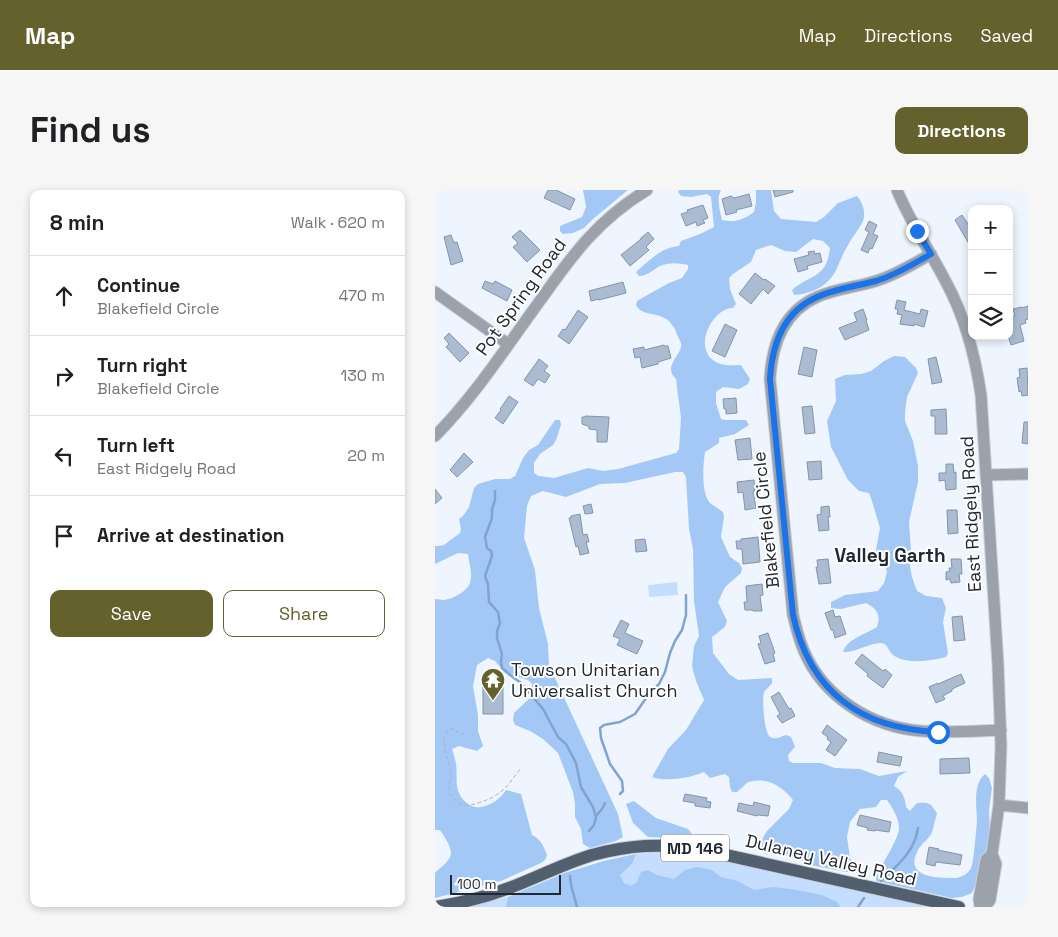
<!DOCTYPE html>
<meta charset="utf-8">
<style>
:root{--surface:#fff;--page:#f6f6f6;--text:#202124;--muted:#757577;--line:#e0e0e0;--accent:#64612d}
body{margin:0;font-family:"Space Grotesk",sans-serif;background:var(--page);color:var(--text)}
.controls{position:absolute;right:15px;top:15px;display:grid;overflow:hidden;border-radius:10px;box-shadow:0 2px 8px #0003}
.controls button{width:45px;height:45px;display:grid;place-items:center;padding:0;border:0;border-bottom:1px solid var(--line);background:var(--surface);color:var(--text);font:25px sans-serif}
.scale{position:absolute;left:15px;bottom:12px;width:111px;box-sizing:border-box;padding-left:5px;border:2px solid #222830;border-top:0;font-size:14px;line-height:18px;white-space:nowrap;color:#222830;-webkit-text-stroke:4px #fff;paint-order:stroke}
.stop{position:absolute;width:15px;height:15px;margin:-11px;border:4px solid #1a73e8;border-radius:50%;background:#fff}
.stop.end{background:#1a73e8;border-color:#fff;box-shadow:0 1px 5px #0008}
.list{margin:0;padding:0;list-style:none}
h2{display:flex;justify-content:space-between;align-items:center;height:65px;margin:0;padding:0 20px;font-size:21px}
h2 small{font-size:16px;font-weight:400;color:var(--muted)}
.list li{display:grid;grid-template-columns:32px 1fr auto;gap:15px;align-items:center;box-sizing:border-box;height:80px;padding:0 20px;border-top:1px solid var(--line)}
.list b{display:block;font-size:19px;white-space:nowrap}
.list p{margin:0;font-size:16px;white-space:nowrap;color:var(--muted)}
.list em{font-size:16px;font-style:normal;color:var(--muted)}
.actions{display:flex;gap:10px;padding:15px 20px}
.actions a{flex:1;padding:11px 0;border:1px solid var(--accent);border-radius:10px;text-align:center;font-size:18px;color:var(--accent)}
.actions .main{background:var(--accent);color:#fff}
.icon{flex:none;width:28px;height:28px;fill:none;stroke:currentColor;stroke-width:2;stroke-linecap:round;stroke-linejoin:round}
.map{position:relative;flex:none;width:593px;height:717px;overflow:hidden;border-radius:10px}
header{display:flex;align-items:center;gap:30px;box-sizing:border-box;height:70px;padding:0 25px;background:var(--accent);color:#fff}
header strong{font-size:24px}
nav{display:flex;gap:28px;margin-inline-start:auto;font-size:18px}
.intro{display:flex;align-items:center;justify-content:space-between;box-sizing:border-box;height:120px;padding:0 30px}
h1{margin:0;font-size:35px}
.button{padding:12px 22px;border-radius:10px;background:var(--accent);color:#fff;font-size:18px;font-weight:700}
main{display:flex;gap:30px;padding:0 30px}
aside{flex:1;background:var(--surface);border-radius:10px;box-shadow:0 2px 8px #0003}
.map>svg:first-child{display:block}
</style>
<header>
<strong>Map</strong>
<nav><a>Map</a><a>Directions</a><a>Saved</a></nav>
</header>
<div class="intro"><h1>Find us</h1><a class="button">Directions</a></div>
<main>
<aside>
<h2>8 min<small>Walk · 620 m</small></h2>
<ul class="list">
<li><svg class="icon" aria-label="ahead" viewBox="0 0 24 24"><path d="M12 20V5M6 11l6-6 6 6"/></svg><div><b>Continue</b><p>Blakefield Circle</p></div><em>470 m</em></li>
<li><svg class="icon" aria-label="right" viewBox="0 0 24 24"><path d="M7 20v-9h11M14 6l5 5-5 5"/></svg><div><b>Turn right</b><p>Blakefield Circle</p></div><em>130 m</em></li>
<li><svg class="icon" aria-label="left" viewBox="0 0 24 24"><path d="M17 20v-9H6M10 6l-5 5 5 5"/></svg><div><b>Turn left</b><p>East Ridgely Road</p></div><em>20 m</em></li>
<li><svg class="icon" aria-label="arrive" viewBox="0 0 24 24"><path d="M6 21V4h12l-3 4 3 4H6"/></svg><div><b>Arrive at destination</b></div></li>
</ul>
<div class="actions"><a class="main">Save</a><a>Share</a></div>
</aside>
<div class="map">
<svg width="593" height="717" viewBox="0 0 593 717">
<rect width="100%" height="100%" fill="#eef5fe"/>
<path fill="#c5ddfe" d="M242,392L243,405L214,407L213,395Z
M241,661L263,664L504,717H29L73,707L130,683L169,671L201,664Z"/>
<path fill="#a4c8f6" d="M148,0H193L158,29L149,38L138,43L128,44L125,41V36L147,27L151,17Z
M244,0H286C281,9 285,20 287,30C300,33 308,30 319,22L321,12V0H336L339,21L346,29L381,32L389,27L403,13L422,6C428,13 431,22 428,31C424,40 416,48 412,57C406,66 403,80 396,88C387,99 373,104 359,105L357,100C361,96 365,94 370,91C388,82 392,78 395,58L388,51L378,49L361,62L350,61L336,55L321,60L316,72L298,84L294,88L295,99L301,114L298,118C276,118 254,164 286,174C292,176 300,175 306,175L315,189L313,194L304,199L288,197L281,202V213L286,229L290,230H311L314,235L300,244L284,248V253L270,262C268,275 266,303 275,313C279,316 284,319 288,322L289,327L286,347L295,367L304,373L307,378L306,383L290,397L283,412L292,431L290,437L277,447L278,463L294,484L303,490L337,488V493C335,496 331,499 329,502C327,509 329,542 335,547C340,550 345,547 351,545L356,547L360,557L353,565L354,571L358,573H386L400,578L425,579L444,586L472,581L463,587L459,596C468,601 470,608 471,617L475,621L482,613C495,612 495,613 502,623C500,630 499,636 497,642C494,649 486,654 483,660C468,688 503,688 521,688C527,687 533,684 536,678C539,673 541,639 542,632C542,617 537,595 550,584L554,588L557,598L554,620L555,642L547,679L537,703L527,707L517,708L441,691V686C446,676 463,650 464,639C465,630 457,617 452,610H446L441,617L425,619L415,632L412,647L415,668L418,672L427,678V683L411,682L375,675L361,667L335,663L326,659L324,654L332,641L354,619L358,610C351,601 341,593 330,591C325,590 318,591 313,592L302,602H297L295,597L294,587L290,584L275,588L269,582C257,588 229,592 217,587L233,559L251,540L269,510L261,491L257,476L259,456L264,446L259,411L258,359L254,339L251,287L248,282H240L190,293L165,294L131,307L108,301L96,306L92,316L89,348L100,380L104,418L113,454L114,475L183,624L188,647L181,651L155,658L148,654L146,639L140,627V614L138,602L123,563L108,549L95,541L80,535L78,530L79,523L96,507L97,494L93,490L70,483L60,471L53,468L42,475L38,496L43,525V541L48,556L42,561L24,556L17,559C19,564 20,569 21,574C23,590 18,602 32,613C36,617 41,618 46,617C57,615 65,609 71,600L86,604L97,645C106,649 109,657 112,665L110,670L106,673L66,691L0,708V683C5,678 12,673 15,667C19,660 9,646 5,640H0V409C3,409 6,410 8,410C16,410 33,401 35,393C38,384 34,373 33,364L23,363L0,374V356H4L9,355L25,343L26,339L24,329L28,326L34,317L39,298L43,294L60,289H75L80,286L88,268L94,260L103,255L120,230H125L126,235L121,250L118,255L105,264L99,273V283L104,286L119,288L153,278L168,281L183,279L241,263L244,259L246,228L241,189C228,177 244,167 246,157C247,153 244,149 242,145C241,142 240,138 237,135C228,120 207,128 201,115L202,111L207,108L234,93L247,88L253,79V75C244,73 234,72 225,76C218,80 212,86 204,86L201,82C215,70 225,58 244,56L246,51L265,44L279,37L276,7L272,4L256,7L246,6L243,2Z
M459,166L470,167L481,178L483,183L472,207L470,222V231L478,251L483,276V292L474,332L476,361L475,377L477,387L482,401L491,406L507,408L511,418L508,432L513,463L511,467C497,471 468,475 457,464C453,460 453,454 446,453C436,452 420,463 408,462C412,449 431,444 442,437C446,424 442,419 431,413L406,419L396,418V412L410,405L443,401L449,393L452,382L449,372L442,365L441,360L445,338L436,308L434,303L424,301L413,290L396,257L392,231L401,211L400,189L410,185L426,184L436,181L449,171Z
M199,611L221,628L253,639L261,649L213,647L198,633L191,614Z
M201,664L197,674L185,685L189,693L196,696L202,692L206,682L213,680L222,685L239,689L250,680L262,677L277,680L286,687L303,691L319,700L338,697L356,699L387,705L402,712L405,716V717H71L73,707L130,683L169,671Z"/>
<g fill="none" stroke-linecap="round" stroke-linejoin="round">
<path stroke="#80a3d0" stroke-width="2.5" d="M60,301V310L57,319V328L50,347L52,358L56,361L57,366L50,386L53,394L54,412L63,422L65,433L62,441V448L67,464L66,472L67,478L75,485L86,493L108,519L123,547L131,554L141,573L146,597L158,617L161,627L159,635L154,641
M185,604L188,601L187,591L175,574L166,548L165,538L169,535L185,532L200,524L214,504L224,494L230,482L235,463L240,451L247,440L251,425V405
M161,626L167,619L170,613
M135,686L136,695L142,717
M446,691C463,675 480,661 483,638
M423,717L429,708"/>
</g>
<path fill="#abbcd2" stroke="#8494a9" d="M113,0H121L140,9L135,20L109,8Z
M338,0H358V2L340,7Z
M314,4L317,16L301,20L302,22L291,25L287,9L296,6L299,8Z
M268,15L273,28L268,30L270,33L262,36L261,32L251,36L246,24L253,22L252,20Z
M527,25L537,40V59L520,30Z
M434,31L442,35L438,44L443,46L437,59L435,58L433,63L426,60L434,42L430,40Z
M85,40L105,60L92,72L78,57L83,53L77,47Z
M213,42L219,49L211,57L214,60L195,76L186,65L206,49V48Z
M16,45L19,53L22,52L28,71L16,75L9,47Z
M379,61L380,64L385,63L387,72L372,76L373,79L363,82L359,69L374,65L373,62Z
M320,83L329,90L330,89L340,96L333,104L328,99L316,114L304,104Z
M50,91L58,94L60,91L77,100L72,111L47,98Z
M188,92L191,103L164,110V109L156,111L154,101Z
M462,110L471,112L469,120L485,124L486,119L493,121L489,137L479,134V136L465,134L467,125L462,124L463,119H460Z
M593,116V129L590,130L591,133L585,135L589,151L576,155L574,149V127L580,126L578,119L587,117V118Z
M428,119L432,130L431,131L434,140L410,150L404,138L422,131L419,123Z
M143,120L153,127L134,154L123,146L128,139L130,140Z
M290,134L302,140L290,167L277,161Z
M14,143L34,163L25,172L11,157L14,154L9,148Z
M229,155L230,156H233L236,168L223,172V174L207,178L205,167L200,168L198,159L209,157V160Z
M369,157L382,160L377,187L363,184Z
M501,167L507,192L497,194L493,169Z
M104,169L113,176L109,181L115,185L110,193L103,189L98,196L89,190Z
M592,178L593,205L587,206L586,201L584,202L582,188L585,187L584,179Z
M74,206L83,212L68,234L60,228L66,220L65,219Z
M301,208L302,223L291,224V219H289L288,209Z
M377,216L380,243L370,244L367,217Z
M511,219L512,244H500V226H496V220Z
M150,226L174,227L172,252H162V240L154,239V237L153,236L147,234V227H150Z
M589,232H593V254L587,253Z
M315,248L317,269L303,270L300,250Z
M29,263L38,272L22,287L15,280Z
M386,271L387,289L374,290L372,272Z
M511,274H518L519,283L521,282V299L511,300L510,290L504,291V283H511Z
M319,290L320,301H318L321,318L310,320L308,302L303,303L302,292Z
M0,299L7,308L0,314Z
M156,314L158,323L150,324L148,316Z
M394,316L395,327H393L394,340L384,341L382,325L386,324V317Z
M512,320H522L523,343L513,344Z
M145,324L148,345L152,344L154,352H151L154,363L145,365L143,356L141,357L134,328H136V326Z
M323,347L325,372L308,374L307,359H302L301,351H306V349Z
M210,349L212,361L201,362L200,350Z
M393,369L396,393L384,394L381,377H383L382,370Z
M516,369H526L527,384H524L525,392L516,393L515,389L511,390V382L515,381L514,378H517Z
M327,394L328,405L325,406L327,421H318V420H310L309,412H312L311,396Z
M398,420L400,427L405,426L411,444L400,448L398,440H396L390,423Z
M527,426L530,450L519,451L517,427Z
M186,430L194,434L190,443L208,451L202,464L182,455L185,449L178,446Z
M333,443L340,463L338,464L340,471L330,474L323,454L326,453L324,446Z
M427,464L448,481L450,479L457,485L448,498L432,486L433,484L420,473Z
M526,484L530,493L517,499V501L508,506L510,509L501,513L494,497L503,493V494Z
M48,489H68V524H48Z
M344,502L354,519L356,518L360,526L347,533L342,526L345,524L336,507Z
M392,535L412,550L400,566L391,560L396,552L392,549L393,547L387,543Z
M444,562L467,567L465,576L442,572Z
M534,568L535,583L505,584V569Z
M250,604L272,608L271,611L276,612L275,618L260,616V613L248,611Z
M319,612L335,616L333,626L323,625L322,626L302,621L304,613L318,616Z
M425,625L456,632L454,642L440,640V641L432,640L433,638L422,635Z
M494,657L504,659L503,660L527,665L525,675L501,672L500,676L491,674Z"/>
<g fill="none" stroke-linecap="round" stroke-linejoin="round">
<defs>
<path id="minor" d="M462,0C475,32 495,61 511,92C530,127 540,165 546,205L563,475L566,556L564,615L557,664L561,674L555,710L550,717
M496,64C478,74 461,85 441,91C422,97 400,99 382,107C348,122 337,154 335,189L358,425C361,437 364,450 369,461C389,508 437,537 486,541C512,543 539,541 566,540
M0,102L73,154
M0,246C41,205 73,154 107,108C138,64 164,29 212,0
M551,285L593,284
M564,615L593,618
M545,717L544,709L551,670L557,664"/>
<path id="major" d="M0,717C28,713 55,706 82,695C107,685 131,673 157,665C194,655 226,653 264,659L524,717"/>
</defs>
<use href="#minor" stroke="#c9d0d9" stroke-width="13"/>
<use href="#major" stroke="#c9d0d9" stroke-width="14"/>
<path stroke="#abb1ba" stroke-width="1" stroke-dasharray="4 2.5" stroke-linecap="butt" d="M29,543L26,545L18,538C0,545 14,568 16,582C17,588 13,595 14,601C15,606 20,610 24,613C32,617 38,615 46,612C69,604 72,596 86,578"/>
<use href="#minor" stroke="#9ba2ab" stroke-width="11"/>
<use href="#major" stroke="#525f6f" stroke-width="12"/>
</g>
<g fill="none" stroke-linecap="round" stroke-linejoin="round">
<path stroke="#1a73e8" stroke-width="6" d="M482,41L496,64C478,74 461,85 441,91C422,96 400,99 382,107C348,122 337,154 335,189L358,425C375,502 426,539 503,542"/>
</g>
<defs>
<symbol id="temple-pin" viewBox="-11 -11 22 30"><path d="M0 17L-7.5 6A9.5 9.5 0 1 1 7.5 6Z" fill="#64612d" stroke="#fff"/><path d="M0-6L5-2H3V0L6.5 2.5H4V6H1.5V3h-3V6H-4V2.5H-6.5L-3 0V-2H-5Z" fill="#fff"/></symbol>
</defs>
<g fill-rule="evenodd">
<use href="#temple-pin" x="44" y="476" width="28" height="38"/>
</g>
<g text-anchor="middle" stroke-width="4" stroke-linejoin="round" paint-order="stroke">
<rect fill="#fff" stroke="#64686e" stroke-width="1" x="226" y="644.5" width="68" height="27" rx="4"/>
<g font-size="16" font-weight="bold" fill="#222830">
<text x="260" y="664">MD 146</text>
</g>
<g font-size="18" fill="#222830" stroke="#fff">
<text transform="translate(86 107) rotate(-54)" y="6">Pot Spring Road</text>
<text transform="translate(536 324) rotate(-93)" y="6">East Ridgely Road</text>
<text transform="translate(331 330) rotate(-96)" y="6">Blakefield Circle</text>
<text transform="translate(396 670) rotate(13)" y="6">Dulaney Valley Road</text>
</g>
<g font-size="18" fill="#222830" stroke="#fff" text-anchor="start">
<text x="76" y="486">Towson Unitarian<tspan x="76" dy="21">Universalist Church</tspan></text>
</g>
<g font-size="19" font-weight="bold" fill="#222830" stroke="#fff">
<text x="455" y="372">Valley Garth</text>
</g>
</g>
</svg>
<div class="controls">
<button>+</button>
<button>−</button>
<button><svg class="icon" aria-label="layers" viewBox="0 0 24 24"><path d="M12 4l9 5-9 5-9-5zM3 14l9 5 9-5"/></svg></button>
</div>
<div class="scale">100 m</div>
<div class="stop" style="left:503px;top:542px"></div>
<div class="stop end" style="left:482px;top:41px"></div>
</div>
</main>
